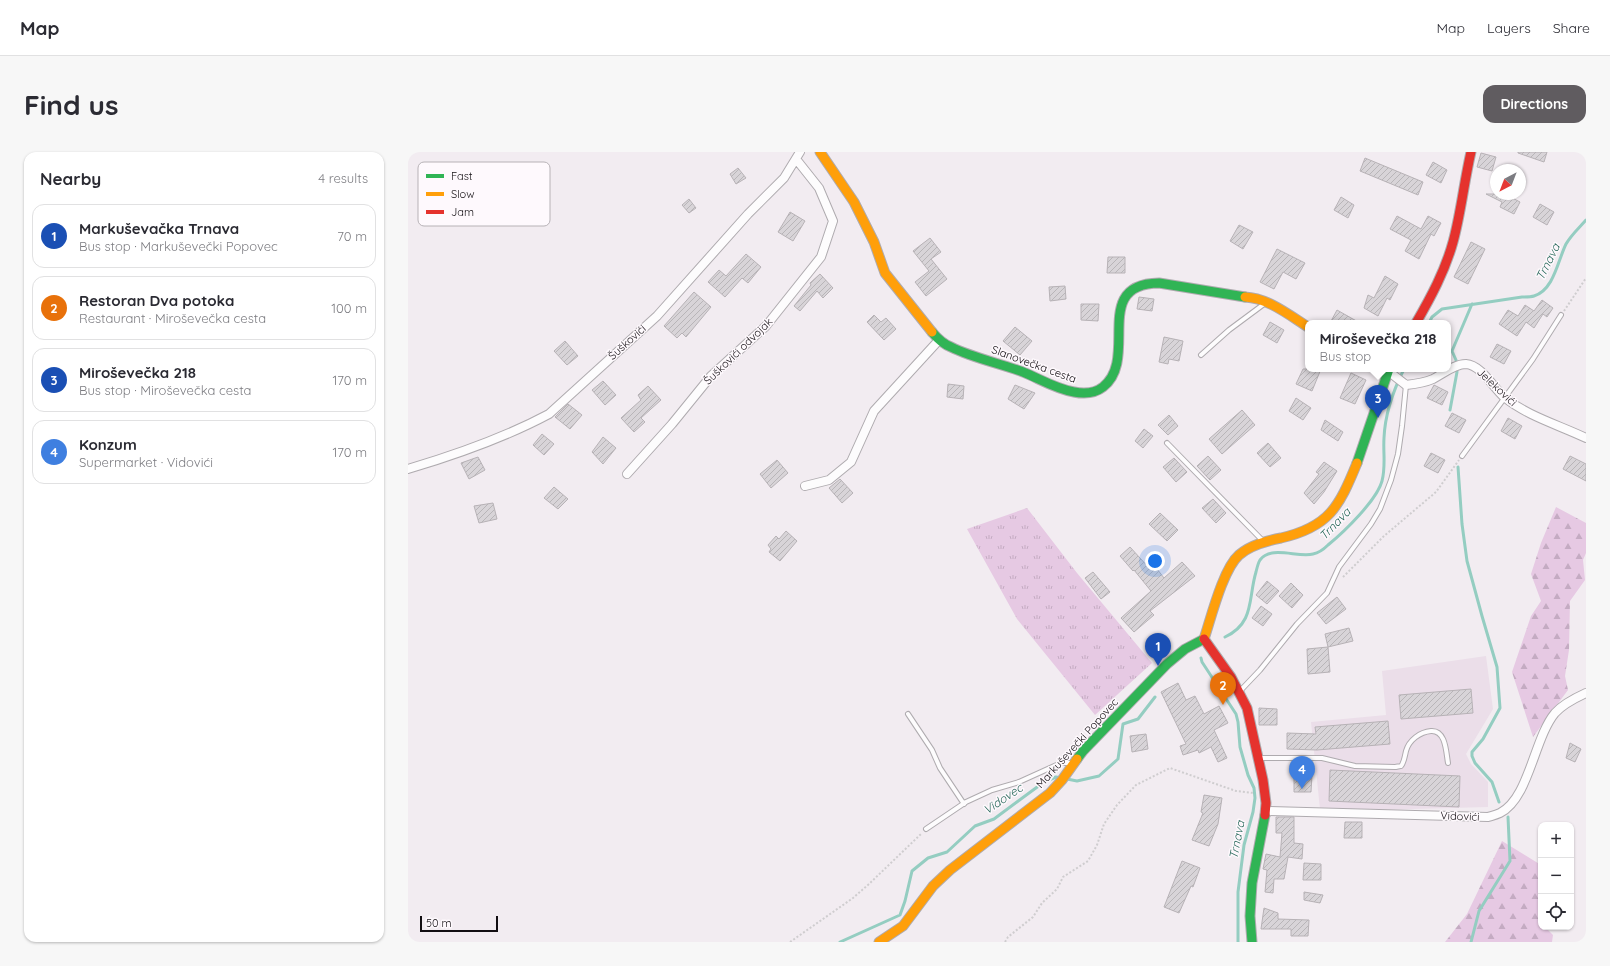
<!DOCTYPE html>
<meta charset="utf-8">
<style>
:root{--surface:#fff;--page:#f7f7f7;--text:#2b2b33;--muted:#7c7c81;--line:#e1e1e2;--accent:#605c60}
body{margin:0;font-family:Quicksand,sans-serif;background:var(--page);color:var(--text)}
.controls{position:absolute;right:12px;bottom:12px;display:grid;overflow:hidden;border-radius:8px;box-shadow:0 1px 3px #0004}
.controls button{width:36px;height:36px;display:grid;place-items:center;padding:0;border:0;border-bottom:1px solid var(--line);background:var(--surface);color:var(--text);font:20px sans-serif}
.compass{position:absolute;left:1082px;top:12px;width:36px;height:36px;border-radius:50%;background:var(--surface);box-shadow:0 1px 3px #0004;rotate:222deg}
.scale{position:absolute;left:12px;bottom:10px;width:78px;box-sizing:border-box;padding-left:4px;border:2px solid #120e12;border-top:0;font-size:11px;line-height:14px;white-space:nowrap;color:#120e12;-webkit-text-stroke:3px #fef9fd;paint-order:stroke}
.you{position:absolute;left:747px;top:409px;width:14px;height:14px;margin:-10px;border:3px solid #fff;border-radius:50%;background:#1a73e8;box-shadow:0 0 0 6px #1a73e833}
.badge{display:grid;place-items:center;width:26px;height:26px;border-radius:50%;background:var(--accent);color:#fff;font-size:13px;font-weight:700}
.pin{position:absolute;translate:-50% -33px;filter:drop-shadow(0 1px 2px #0008)}
.pin::after{content:'';position:absolute;top:21px;width:14px;height:12px;background:inherit;clip-path:polygon(0 0,100% 0,50% 100%)}
.popup{position:absolute;left:897px;top:168px;width:146px;height:52px;box-sizing:border-box;display:grid;place-content:center;border-radius:8px;background:var(--surface);filter:drop-shadow(0 1px 3px #0005);font-size:13px;white-space:nowrap;color:var(--muted)}
.popup b{font-size:15px;color:var(--text)}
.popup::after{content:'';position:absolute;left:50%;top:100%;margin-left:-8px;border:8px solid transparent;border-top-color:var(--surface)}
.list{margin:0;padding:0;list-style:none}
h2{display:flex;justify-content:space-between;align-items:center;height:52px;margin:0;padding:0 16px;font-size:17px}
h2 small{font-size:13px;font-weight:400;color:var(--muted)}
.list li{display:grid;grid-template-columns:26px 1fr auto;gap:12px;align-items:center;box-sizing:border-box;height:64px;margin:0 8px 8px;padding:0 8px;border:1px solid var(--line);border-radius:12px}
.list b{display:block;font-size:15px;white-space:nowrap}
.list p{margin:0;font-size:13px;white-space:nowrap;color:var(--muted)}
.list em{font-size:13px;font-style:normal;color:var(--muted)}
.icon{flex:none;width:22px;height:22px;fill:none;stroke:currentColor;stroke-width:2;stroke-linecap:round;stroke-linejoin:round}
.map{position:relative;flex:none;width:1178px;height:790px;overflow:hidden;border-radius:12px}
header{display:flex;align-items:center;gap:24px;box-sizing:border-box;height:56px;padding:0 20px;background:var(--surface);border-bottom:1px solid var(--line)}
header strong{font-size:19px}
nav{display:flex;gap:22px;margin-inline-start:auto;font-size:14px}
.intro{display:flex;align-items:center;justify-content:space-between;box-sizing:border-box;height:96px;padding:0 24px}
h1{margin:0;font-size:28px}
.button{padding:10px 18px;border-radius:12px;background:var(--accent);color:#fff;font-size:14px;font-weight:700}
main{display:flex;gap:24px;padding:0 24px}
aside{flex:1;background:var(--surface);border-radius:12px;box-shadow:0 1px 3px #0004}
.map>svg:first-child{display:block}
</style>
<header>
<strong>Map</strong>
<nav><a>Map</a><a>Layers</a><a>Share</a></nav>
</header>
<div class="intro"><h1>Find us</h1><a class="button">Directions</a></div>
<main>
<aside>
<h2>Nearby<small>4 results</small></h2>
<ul class="list">
<li><span class="badge" style="background:#1a4fb4">1</span><div><b>Markuševačka Trnava</b><p>Bus stop · Markuševečki Popovec</p></div><em>70 m</em></li>
<li><span class="badge" style="background:#e8710a">2</span><div><b>Restoran Dva potoka</b><p>Restaurant · Miroševečka cesta</p></div><em>100 m</em></li>
<li><span class="badge" style="background:#1a4fb4">3</span><div><b>Miroševečka 218</b><p>Bus stop · Miroševečka cesta</p></div><em>170 m</em></li>
<li><span class="badge" style="background:#3f7fe0">4</span><div><b>Konzum</b><p>Supermarket · Vidovići</p></div><em>170 m</em></li>
</ul>
</aside>
<div class="map">
<svg width="1178" height="790" viewBox="0 0 1178 790">
<defs>
<pattern id="grass-tufts" width="24" height="20" patternUnits="userSpaceOnUse"><rect width="24" height="20" fill="#e6c9e3"/><path d="M3 7l-1-3M5 7V3M7 7l1-3M15 17l-1-3M17 17v-4M19 17l1-3" fill="none" stroke="#c4abc2"/></pattern>
<pattern id="forest-firs" width="22" height="20" patternUnits="userSpaceOnUse"><rect width="22" height="20" fill="#e6c9e3"/><path d="M5 1l3.5 6h-7zM16 11l3.5 6h-7z" fill="#c4abc2"/></pattern>
<pattern id="building-hatch" width="6" height="6" patternUnits="userSpaceOnUse"><rect width="6" height="6" fill="#d8d4d8"/><path d="M-1 1l2-2M0 6l6-6M5 7l2-2" fill="none" stroke="#b8b5b8"/></pattern>
</defs>
<rect width="100%" height="100%" fill="#f2ecf1"/>
<path fill="#ebdee9" d="M1078,504L1085,557L1058,602L1063,612L1080,630V655L967,658L912,657L903,570L978,563L974,519Z"/>
<path fill="url(#grass-tufts)" d="M619,356L669,421L744,511L687,563L609,467L559,377Z"/>
<path fill="url(#forest-firs)" d="M1148,355L1178,371V401L1175,408L1177,428L1162,449L1161,498L1157,524L1160,538L1125,585L1104,520L1123,464L1133,449L1123,422L1133,391Z
M1094,689L1133,713V763L1130,769L1133,772V775H1137L1145,783L1144,790H1037L1059,762Z"/>
<g fill="none" stroke-linecap="round" stroke-linejoin="round">
<path stroke="#94cdc1" stroke-width="3" d="M1021,171L1024,165L1034,157L1114,145C1118,145 1123,145 1126,144C1146,138 1150,108 1158,92C1163,83 1171,76 1178,68
M1042,258L1049,220L1048,208L1044,199L1064,152
M1050,315L1054,372L1059,409L1074,464L1089,515L1092,556L1075,587L1064,600V604L1067,611L1084,630L1091,650
M817,485C847,471 840,446 848,420C849,416 850,411 852,408C863,393 890,406 905,402C910,401 916,397 920,393C936,380 969,348 974,329C978,314 975,301 976,286C977,261 985,239 996,217
M793,506L794,510L828,562L830,570L832,595L840,623L846,636L847,646L845,660L836,693L830,740V790
M659,627L669,629L691,624L710,607L715,572L730,567L747,545
M432,790L492,763L497,749L504,719L520,706L539,700L567,674L586,667L636,630L648,625L653,626
M1063,790L1071,759L1102,709L1100,665"/>
</g>
<path fill="url(#building-hatch)" stroke="#b7b2b6" d="M1110,0H1139L1136,10L1110,1Z
M1073,1L1088,5L1084,19L1069,15Z
M957,6L1015,30L1010,43L952,19Z
M1025,10L1039,18L1033,31L1018,23Z
M330,16L338,26L328,32L322,22Z
M1078,42H1097L1112,50L1106,62L1092,55L1094,50Z
M933,45L946,53L940,66L926,58Z
M281,47L288,56L281,61L274,53Z
M1132,52L1146,60L1139,73L1125,65Z
M382,60L397,69L385,89L370,80Z
M989,64L1013,77L1020,64L1033,71L1026,84L1023,82L1011,107L997,99L1003,88L982,77Z
M831,73L845,80L835,97L822,89Z
M522,86L533,100L523,107L539,127L518,144L507,130L521,119L505,99Z
M1063,90L1077,97L1060,132L1046,125Z
M869,97L897,111L888,127L875,120L866,137L852,130Z
M338,102L353,115L340,131L334,126L317,145L300,130L311,118L318,124Z
M700,105H717V121H699Z
M412,122L425,136L415,146L409,139L392,159L386,154L403,133L402,131Z
M977,124L990,132L982,148L979,146L970,164L956,156L960,143L966,146Z
M657,134L658,147L642,149L641,135Z
M286,140L303,155L278,185L274,181L269,186L256,174Z
M731,145L746,147L744,159L729,157Z
M1134,148L1145,156L1139,165L1135,162L1126,176L1118,170L1109,184L1091,172L1100,158L1110,164L1117,153L1126,159Z
M673,152H691L690,169L673,168Z
M929,158L952,171H922Z
M466,163L473,170L478,166L488,177L476,188L459,170Z
M862,170L876,178L869,191L855,183Z
M607,175L624,189L612,203L595,189Z
M756,185L775,189L771,209L761,207L760,212L751,210Z
M157,189L170,204L159,213L146,199Z
M1089,192L1103,199L1096,212L1082,205Z
M895,217H913L904,239L888,232Z
M943,221L958,228L947,252L932,246Z
M195,229L208,243L197,253L184,238Z
M540,232L556,234L555,247L539,245Z
M607,233L627,241L616,257L600,247Z
M1026,233L1040,240L1034,253L1019,246Z
M240,234L253,248L233,266L237,270L226,280L213,266L233,248L230,243Z
M888,246L903,256L895,268L881,259Z
M160,252L174,263L162,277L147,265Z
M834,258L847,273L814,302L801,287Z
M1044,261L1058,268L1051,281L1037,274Z
M761,263L770,274L760,283L750,273Z
M1100,266L1114,274L1107,287L1093,279Z
M917,268L935,280L930,289L913,278Z
M736,277L745,284L735,296L727,289Z
M134,282L146,292L136,303L125,293Z
M195,285L208,296L195,312L184,300Z
M860,291L873,306L862,315L849,301Z
M1023,301L1037,308L1030,321L1016,314Z
M800,304L813,318L802,328L789,314Z
M1162,304L1178,312V329L1155,317Z
M70,305L77,318L61,327L53,311Z
M766,306L779,320L768,330L755,315Z
M369,308L380,321L363,336L352,322Z
M916,310L929,319L916,340L906,352L896,341L911,322L908,320Z
M432,327L445,341L434,351L421,336Z
M146,335L160,347L150,357L136,346Z
M805,347L818,361L808,371L794,356Z
M85,351L89,367L71,371L66,354Z
M752,361L770,378L759,389L741,372Z
M378,379L389,389L372,409L361,400L363,397L360,393L368,384L371,387Z
M722,395L742,417L746,413L756,426L774,410L787,424L742,459L746,463L726,480L713,466L743,439L726,418L725,419L712,404Z
M685,420L702,440L693,447L677,426Z
M859,429L871,439L859,452L848,443Z
M883,431L895,443L884,456L871,444Z
M929,445L938,457L918,472L909,461Z
M853,454L864,462L855,474L844,466Z
M941,476L945,489L920,495L917,482Z
M920,495L922,520L900,522L899,497Z
M770,531L778,548L787,544L796,562L811,554L820,571L806,578L819,606L810,610L803,595L791,601L790,598L775,603L772,594L778,592L753,540Z
M1063,537L1065,561L993,567L991,543Z
M851,556L869,557V573H851Z
M980,569L982,592L909,598L879,597V581L908,582L907,575Z
M738,582L740,597L724,600L722,584Z
M1162,591L1173,597L1167,610L1158,606Z
M922,618L1052,624L1051,655L921,649Z
M886,623H904L903,640H886Z
M796,643L814,646L810,672L801,694L784,688L795,661L793,660Z
M868,665H886V691L895,692L894,707L880,705L876,727H866L865,741L857,740L859,718L855,717L858,702L872,705L874,681H868Z
M937,670H954V686H936Z
M774,709L792,716L785,735L783,734L771,761L756,755Z
M896,711L913,712V728H895Z
M896,740L915,743L912,751L896,748Z
M856,756L870,761V767L901,768L900,784H883V777H853Z"/>
<g fill="none" stroke-linecap="round" stroke-linejoin="round">
<defs>
<path id="lane" d="M793,203L821,178L856,152
M759,291L855,389
M1054,304L1125,207L1153,163
M833,538L852,518L889,472L919,441L931,415L963,372L972,357L983,328L990,302L994,274L998,233
M500,562L524,598L532,616L556,652
M852,606H914L947,614L987,615C988,615 992,614 993,614C996,611 997,603 998,599C1001,588 1012,580 1023,579C1038,578 1038,600 1040,611
M518,677L558,650L584,638L611,630L653,611H664"/>
<path id="street" d="M980,219L998,233C1007,232 1016,231 1025,227C1035,222 1046,212 1058,212C1073,213 1085,235 1096,245C1119,264 1151,273 1178,286
M0,317C47,303 98,285 141,262L249,164L340,62L376,26L392,0
M219,322L264,272L303,224L358,174L413,105L425,69L411,36L388,7
M397,334L421,328L443,310L466,259L531,188
M858,659L1080,665C1083,664 1088,663 1092,661C1121,647 1126,586 1147,561C1155,552 1167,546 1178,541"/>
<path id="fast" d="M524,180C529,186 535,192 543,195C565,206 591,211 615,220C632,227 648,237 666,240C676,242 686,242 695,235C732,206 682,132 751,131L837,145
M949,311L981,217
M669,607L675,599L759,512L777,497L796,487
M844,790L842,764L844,731L857,663"/>
<path id="slow" d="M412,0L446,50L466,90L477,121L524,180
M837,145C860,146 881,163 900,175
M796,487C803,466 815,417 831,403C842,393 858,389 873,386C921,375 931,355 949,311
M471,790L495,774L525,734L542,718L642,641L654,628L669,607"/>
<path id="jam" d="M1008,171C1023,145 1037,119 1045,90C1053,61 1056,30 1063,0
M796,487L823,525L839,556L855,628L858,651L857,663"/>
</defs>
<use href="#lane" stroke="#afabaf" stroke-width="6"/>
<use href="#street" stroke="#afabaf" stroke-width="10"/>
<use href="#fast" stroke="#afabaf" stroke-width="11"/>
<use href="#slow" stroke="#afabaf" stroke-width="11"/>
<use href="#jam" stroke="#afabaf" stroke-width="11"/>
<path stroke="#cfcdcf" stroke-width="2" stroke-dasharray="2 2" stroke-linecap="butt" d="M1156,159L1178,126
M935,425L976,384L1028,340L1051,308
M382,790L445,746L461,732L513,682
M597,790L600,785L625,765L634,751L649,737L655,725L680,709L689,693L696,672L709,653L728,633L762,616L828,639L846,641"/>
<use href="#lane" stroke="#fdfcfd" stroke-width="4"/>
<use href="#street" stroke="#fdfcfd" stroke-width="8"/>
<use href="#fast" stroke="#30b455" stroke-width="9"/>
<use href="#slow" stroke="#ff9f0a" stroke-width="9"/>
<use href="#jam" stroke="#e5322d" stroke-width="9"/>
</g>
<g text-anchor="middle" stroke-width="3" stroke-linejoin="round" paint-order="stroke">
<g font-size="11" fill="#120e12" stroke="#fef9fd">
<text transform="translate(219 190) rotate(-42)" y="4">Šuškovići</text>
<text transform="translate(330 199) rotate(-44)" y="4">Šuškovići odvojak</text>
<text transform="translate(626 212) rotate(20)" y="4">Slanovečka cesta</text>
<text transform="translate(1089 235) rotate(43)" y="4">Jelekovići</text>
<text transform="translate(669 591) rotate(-48)" y="4">Markuševečki Popovec</text>
<text transform="translate(1052 664) rotate(2)" y="4">Vidovići</text>
</g>
<g font-size="12" font-style="italic" fill="#226556" stroke="#fef9fd">
<text transform="translate(1140 110) rotate(-64)" y="4">Trnava</text>
<text transform="translate(927 372) rotate(-46)" y="4">Trnava</text>
<text transform="translate(595 647) rotate(-34)" y="4">Vidovec</text>
<text transform="translate(829 688) rotate(-79)" y="4">Trnava</text>
</g>
</g>
<rect x="10" y="10" width="132" height="64" rx="6" fill="#fef9fd" stroke="#b7b2b6" stroke-width="1"/>
<rect x="18" y="22" width="18" height="4" fill="#30b455"/>
<rect x="18" y="40" width="18" height="4" fill="#ff9f0a"/>
<rect x="18" y="58" width="18" height="4" fill="#e5322d"/>
<g font-size="11" fill="#120e12">
<text x="43" y="28">Fast</text>
<text x="43" y="46">Slow</text>
<text x="43" y="64">Jam</text>
</g>
</svg>
<div class="controls">
<button>+</button>
<button>−</button>
<button><svg class="icon" aria-label="locate" viewBox="0 0 24 24"><circle cx="12" cy="12" r="6"/><path d="M12 2v4M12 18v4M2 12h4M18 12h4"/></svg></button>
</div>
<svg class="compass" viewBox="-18 -18 36 36"><path d="M0-13l5 13h-10z" fill="#e53935"/><path d="M0 13l5-13h-10z" fill="#7c7c81"/></svg>
<div class="scale">50 m</div>
<div class="you"></div>
<div class="pin badge" style="left:750px;top:514px;background:#1a4fb4">1</div>
<div class="pin badge" style="left:815px;top:553px;background:#e8710a">2</div>
<div class="pin badge" style="left:970px;top:266px;background:#1a4fb4">3</div>
<div class="popup"><b>Miroševečka 218</b>Bus stop</div>
<div class="pin badge" style="left:894px;top:637px;background:#3f7fe0">4</div>
</div>
</main>
